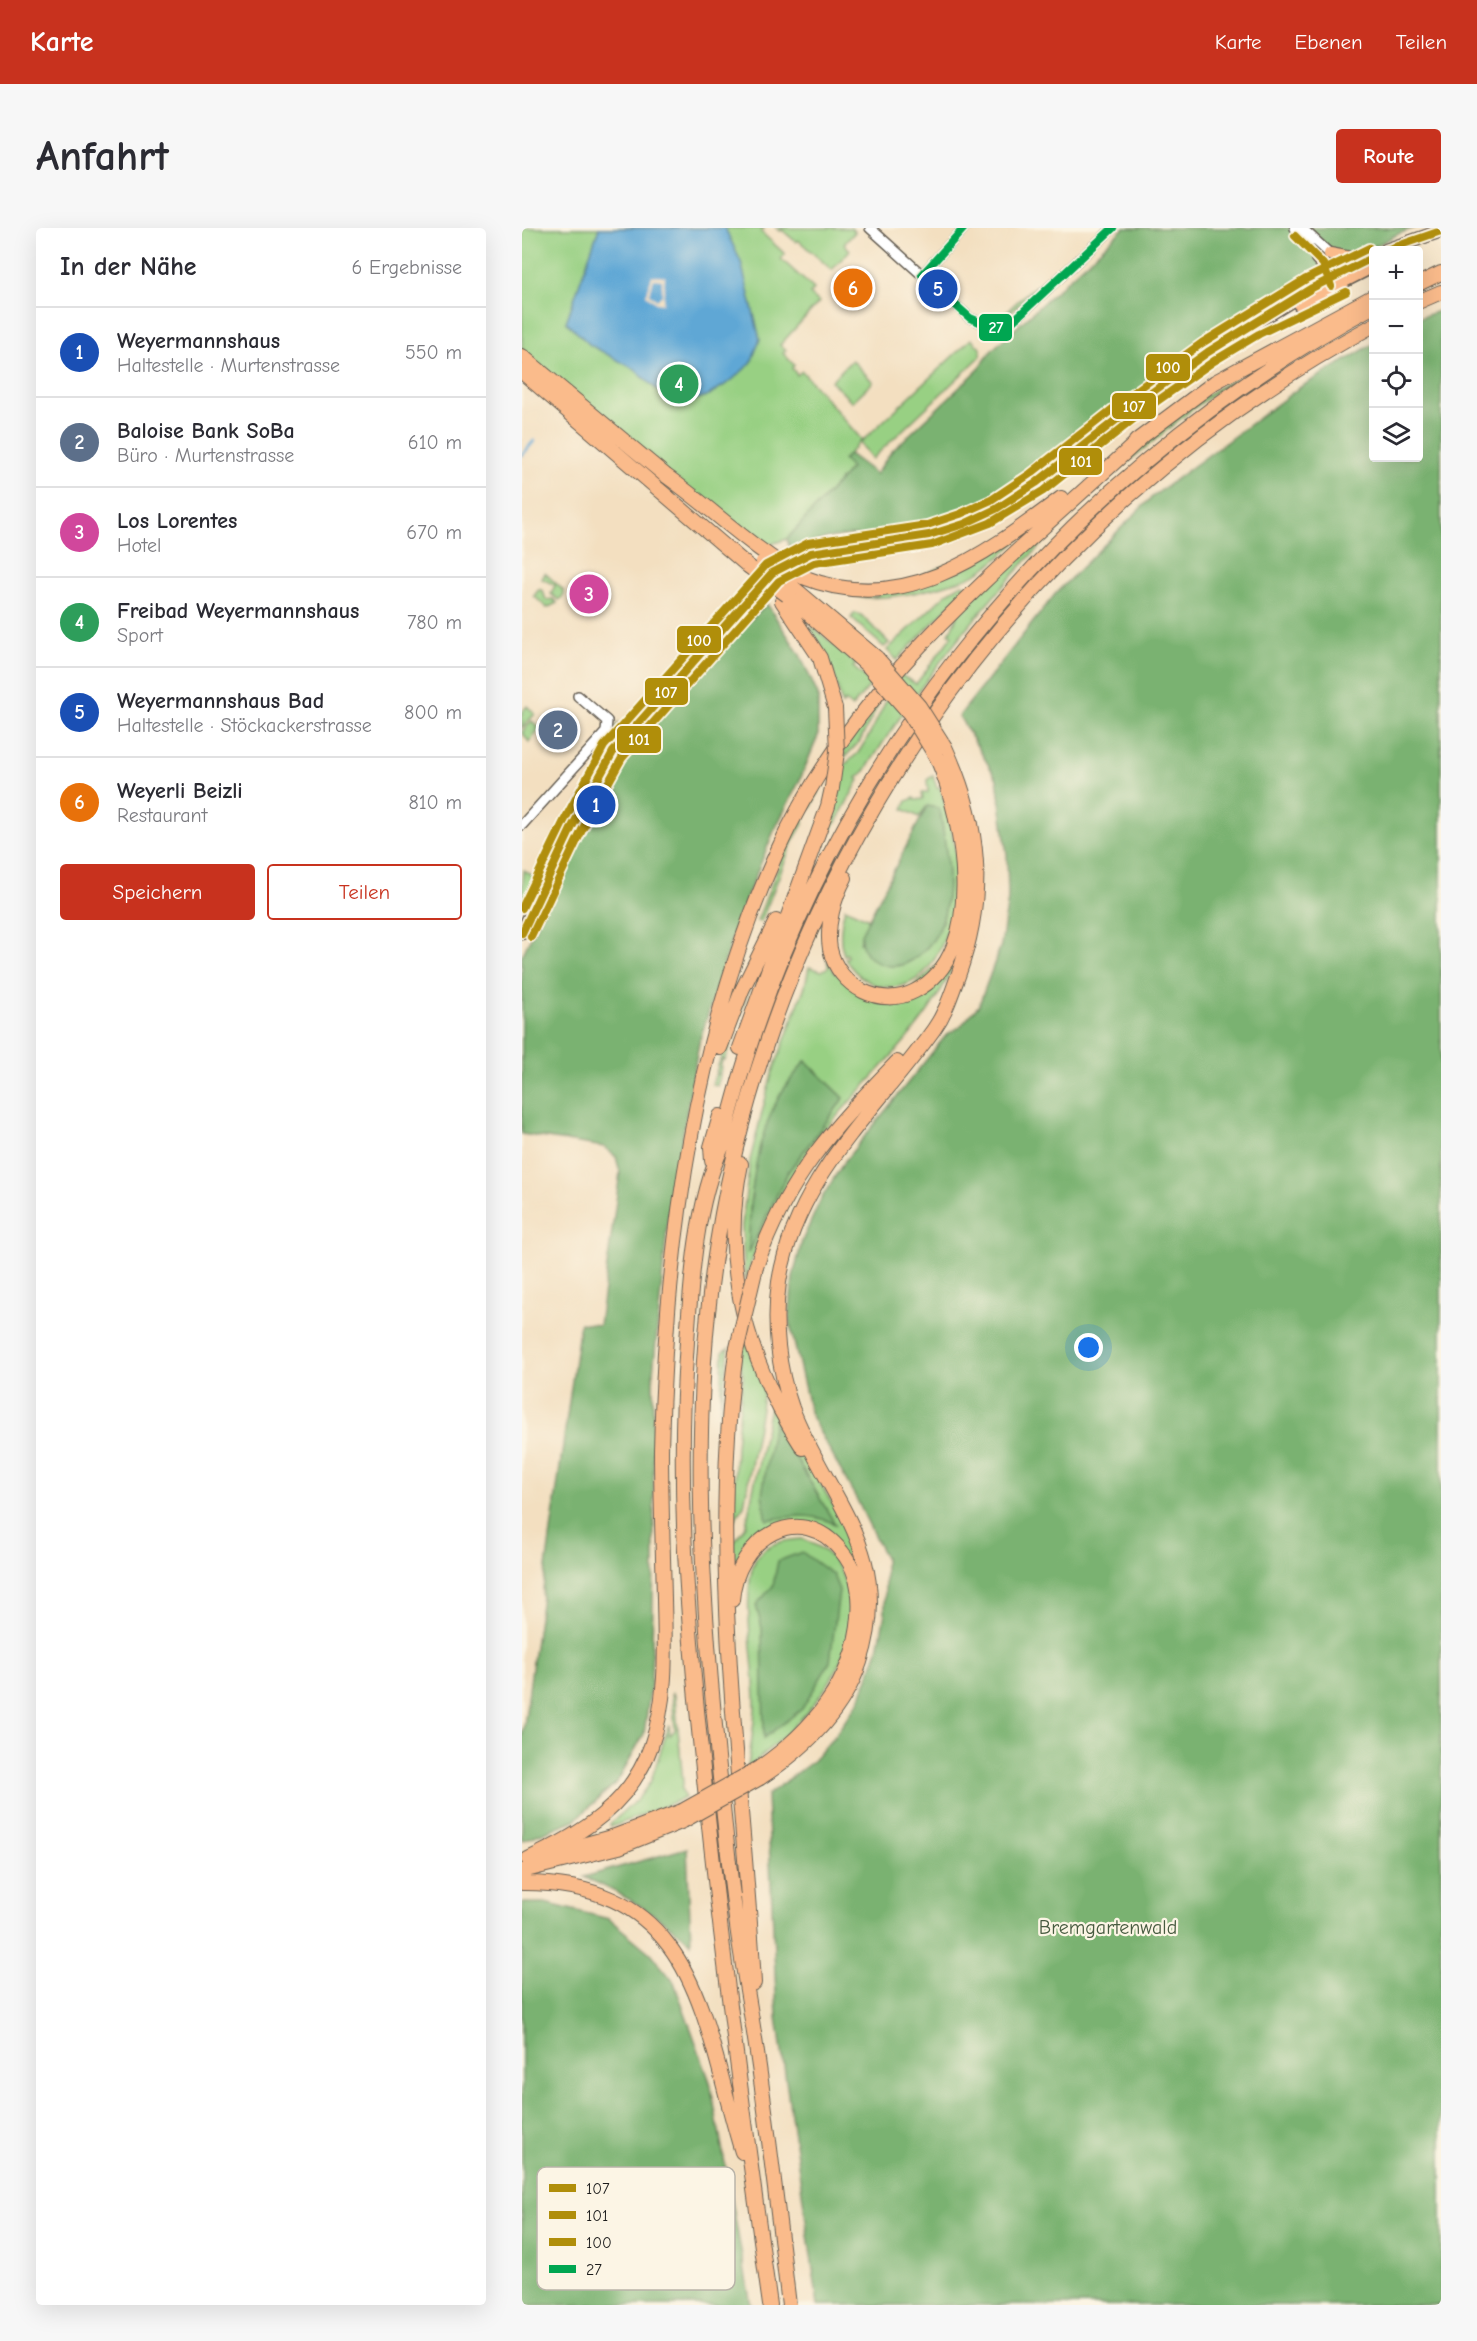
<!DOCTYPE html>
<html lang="de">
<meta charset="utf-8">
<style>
:root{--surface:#fff;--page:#f7f7f7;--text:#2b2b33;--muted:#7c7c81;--line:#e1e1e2;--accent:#c8321e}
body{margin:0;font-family:"Comic Neue",sans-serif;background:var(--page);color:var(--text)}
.controls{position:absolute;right:18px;top:18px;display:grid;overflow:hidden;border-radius:6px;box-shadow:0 6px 24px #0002}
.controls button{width:54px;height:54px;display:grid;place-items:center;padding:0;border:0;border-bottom:2px solid var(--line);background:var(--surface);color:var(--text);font:30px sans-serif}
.you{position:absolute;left:567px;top:1120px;width:21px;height:21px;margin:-15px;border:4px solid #fff;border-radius:50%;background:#1a73e8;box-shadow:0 0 0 9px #1a73e833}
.badge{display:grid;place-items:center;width:39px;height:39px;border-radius:50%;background:var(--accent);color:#fff;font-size:20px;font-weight:700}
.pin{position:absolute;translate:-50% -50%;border:3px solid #fff;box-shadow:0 2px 6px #0006}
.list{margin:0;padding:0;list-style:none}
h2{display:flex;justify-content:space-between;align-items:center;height:78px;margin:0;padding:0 24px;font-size:26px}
h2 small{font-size:20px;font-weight:400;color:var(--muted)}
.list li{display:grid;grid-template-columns:39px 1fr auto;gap:18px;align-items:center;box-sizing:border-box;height:90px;padding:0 24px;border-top:2px solid var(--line)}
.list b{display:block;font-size:22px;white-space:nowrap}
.list p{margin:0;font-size:20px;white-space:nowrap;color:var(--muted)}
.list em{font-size:20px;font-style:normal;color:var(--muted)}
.actions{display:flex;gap:12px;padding:18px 24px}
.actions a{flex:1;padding:14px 0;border:2px solid var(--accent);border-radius:6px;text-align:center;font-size:21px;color:var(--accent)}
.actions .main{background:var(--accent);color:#fff}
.icon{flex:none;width:33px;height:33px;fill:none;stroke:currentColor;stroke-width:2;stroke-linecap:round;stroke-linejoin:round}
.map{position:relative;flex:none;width:919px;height:2077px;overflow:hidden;border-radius:6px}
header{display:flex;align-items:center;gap:36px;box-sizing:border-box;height:84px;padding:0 30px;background:var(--accent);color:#fff}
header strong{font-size:28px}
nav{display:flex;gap:33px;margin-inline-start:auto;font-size:21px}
.intro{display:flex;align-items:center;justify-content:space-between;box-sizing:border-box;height:144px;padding:0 36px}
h1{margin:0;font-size:42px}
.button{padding:15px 27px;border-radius:6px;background:var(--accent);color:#fff;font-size:21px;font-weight:700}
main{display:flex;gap:36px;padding:0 36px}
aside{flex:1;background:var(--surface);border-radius:6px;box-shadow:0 6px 24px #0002}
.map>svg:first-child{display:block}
</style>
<header>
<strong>Karte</strong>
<nav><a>Karte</a><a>Ebenen</a><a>Teilen</a></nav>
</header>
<div class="intro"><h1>Anfahrt</h1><a class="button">Route</a></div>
<main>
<aside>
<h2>In der Nähe<small>6 Ergebnisse</small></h2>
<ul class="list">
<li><span class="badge" style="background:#1a4fb4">1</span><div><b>Weyermannshaus</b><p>Haltestelle · Murtenstrasse</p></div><em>550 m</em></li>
<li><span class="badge" style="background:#5c6f8a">2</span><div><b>Baloise Bank SoBa</b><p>Büro · Murtenstrasse</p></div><em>610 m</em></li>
<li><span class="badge" style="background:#d1479c">3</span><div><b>Los Lorentes</b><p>Hotel</p></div><em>670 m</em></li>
<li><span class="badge" style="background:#2e9e5b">4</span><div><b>Freibad Weyermannshaus</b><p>Sport</p></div><em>780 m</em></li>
<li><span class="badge" style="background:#1a4fb4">5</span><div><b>Weyermannshaus Bad</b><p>Haltestelle · Stöckackerstrasse</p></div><em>800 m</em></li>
<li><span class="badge" style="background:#e8710a">6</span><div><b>Weyerli Beizli</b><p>Restaurant</p></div><em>810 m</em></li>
</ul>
<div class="actions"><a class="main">Speichern</a><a>Teilen</a></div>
</aside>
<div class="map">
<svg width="919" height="2077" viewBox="0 0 919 2077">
<rect width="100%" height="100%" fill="#fcf5e5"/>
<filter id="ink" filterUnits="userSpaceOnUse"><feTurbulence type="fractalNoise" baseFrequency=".0167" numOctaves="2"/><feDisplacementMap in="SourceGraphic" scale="12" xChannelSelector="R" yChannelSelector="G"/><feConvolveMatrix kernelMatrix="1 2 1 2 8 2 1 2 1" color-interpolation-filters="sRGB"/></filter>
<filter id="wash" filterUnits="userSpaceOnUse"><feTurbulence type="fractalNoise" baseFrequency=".008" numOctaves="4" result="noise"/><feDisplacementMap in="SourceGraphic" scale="24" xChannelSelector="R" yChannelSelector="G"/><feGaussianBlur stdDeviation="1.35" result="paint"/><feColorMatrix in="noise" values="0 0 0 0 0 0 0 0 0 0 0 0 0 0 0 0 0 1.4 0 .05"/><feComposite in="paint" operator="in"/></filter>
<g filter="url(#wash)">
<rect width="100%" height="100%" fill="#f3dfc0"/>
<path fill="#98d083" stroke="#5a7650" stroke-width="1.5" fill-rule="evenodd" d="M0,0H242L239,4L263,26L259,31L292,61L288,66L297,74L258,117L264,122L261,125L272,137L270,140L275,147L280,143L340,212L321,232L329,240L265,311L240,319L42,173L0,137Z
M254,0H329L333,4L322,16L328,22L310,42L276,12L274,14L260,2L258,3Z
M522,55L484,88L482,86L509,61Z
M449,111L459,121L458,129L350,231L338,215Z
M330,132L351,154L330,174L309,153Z
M714,150L667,184L591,246L589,242C629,209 667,174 714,150Z
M574,258L575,261C486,345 408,438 343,543L335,550L337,552L301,618L316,567L321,538L336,525L348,506L377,446L394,456L430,408L427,406L439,380Z
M509,299C492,315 480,329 462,341C435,359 356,377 326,366L354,368Z
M23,345L41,362L42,367L37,372L29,366L33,357L20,351Z
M440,356L445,359L375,432L365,422L425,365Z
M225,358L131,464L122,470Z
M17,361L21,363L24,372L31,371L35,375L25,380L12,368Z
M240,374L243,377L176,443L174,442Z
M333,385L339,387L367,415L362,419L329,390Z
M291,399L334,436L331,439L350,455L330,479L323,473L320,477C314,450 305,424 289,401Z
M361,467L338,513L322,530V520Z
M5,478L13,486L0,500V484Z
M10,493L18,501L7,514L0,504Z
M96,495V501L55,545L88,508Z
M411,548L415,560L418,559C425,582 432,606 434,630C437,670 423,755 372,759C351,761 334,748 323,731L326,729L325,726L322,727C317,714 318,696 323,680L347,691L338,714C350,730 359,743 382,736C391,733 398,726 404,719C437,681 424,629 418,583L405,578L397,589L381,581L385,573L392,570L393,572L401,571L400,565L406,564L405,552Z
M293,563L296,564L290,578L282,586L281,596L271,613L239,694L235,693L257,637V633Z
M2,642L13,650L3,673L0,670Z
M439,715C415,797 349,844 298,908C264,951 239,1001 223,1053L220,998L228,932L249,849L283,758L287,739L300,743L306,739L305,731L313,745L376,773ZM284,833L322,870L266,944L227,1025L228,974L238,917Z
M227,761L203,832L200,831L198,846H195L198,848L195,858L190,856L200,826Z
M223,1107L242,1163L222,1278L211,1293L214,1218L221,1148L218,1133Z
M207,1120L198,1184L201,1123Z
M249,1174L322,1295L340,1349L294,1299L233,1309L211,1334V1315L224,1297Z
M280,1311C304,1320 317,1333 324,1358C345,1437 278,1495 226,1540C228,1519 233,1497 233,1476C233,1436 220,1375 231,1338C237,1316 261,1312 280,1311Z
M150,1464L153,1469L161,1555L159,1560L163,1570L89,1599L88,1596L116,1571L129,1553L147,1497L148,1507L153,1502Z"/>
<path fill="#7ab271" stroke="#4b6746" stroke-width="1.5" d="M602,0H893L876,6L736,82L582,190L519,244L459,282L395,304L350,310L330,307L305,310L268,322L265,311L329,240L321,232L327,226L354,246L369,224L456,142L470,122Z
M919,82V2077H296L255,1789L245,1567L290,1534L311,1510L338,1472L356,1422L363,1385V1330L335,1272L289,1188L267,1092L271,1049L280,1013L299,971L322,934L425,806L438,799L457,777L479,717L486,671L485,627L475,551L437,488L534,365L630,269L777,160L851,116L852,230H896L897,90Z
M245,376L278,427L296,467V508L277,554L251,605L215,694L177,815L146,990L131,1145L132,1334L129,1456L122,1506L95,1554L53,1592L0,1613V1512L58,1095L77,1097L98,944L94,929L82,919L0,906V728L52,618L73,589L96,533L174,442L176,443Z
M405,578L416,580L418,583C424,620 432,660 419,697C415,710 400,727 387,734C366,745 336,732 339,706Z
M283,833L322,870L266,944L226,1026C228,972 231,916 258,867C265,855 275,844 283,833Z
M252,1192L313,1296C289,1284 270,1288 245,1292L240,1267Z
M280,1324L311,1347L317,1362L308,1434L280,1481L242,1510L240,1400L234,1377L251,1358L256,1333Z
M165,1620L169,1715C136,1686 101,1666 62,1649Z
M0,1675H23L87,1691L128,1725L152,1754L188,1854L229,2077H0Z"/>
<path fill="#5ea7d5" stroke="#3d6278" stroke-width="1.5" d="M77,0H203L219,34L238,111L229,135L209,153L187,167L164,175L146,172L112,141L68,117L44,94Z"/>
<path fill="#f3dfc0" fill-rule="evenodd" d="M130,48H143L141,76L134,75L124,67ZM132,51L140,52V67L135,72L127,66Z"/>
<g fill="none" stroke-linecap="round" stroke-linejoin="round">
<path stroke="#5ea7d5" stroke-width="3" d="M0,227L12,213"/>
</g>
</g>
<g filter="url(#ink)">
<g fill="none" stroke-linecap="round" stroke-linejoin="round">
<defs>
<path id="minor" d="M348,0L448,90L472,100L490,94L591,0
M773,0L795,30
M780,0L808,26
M400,47L442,0
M0,597L84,504L85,493L56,468"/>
<path id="major" d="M864,22L919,3
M808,26L829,30L844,26
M795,30L816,52
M777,76L852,38
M0,705L51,597L91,524L250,345L289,325L407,307L442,296L474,281L514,255L618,173L686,124L790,60L852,29"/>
<path id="highway" d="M896,56L919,45
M896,74L919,64
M0,128L143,247
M0,144L226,338
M614,213L693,154L852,68
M281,349C381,389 461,328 539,270
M272,360L355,430
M265,367L346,438
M260,373L298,430L313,480
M323,650C312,670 304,698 308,721C316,759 359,781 393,763C467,725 441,590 415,530
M198,820L220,762L254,693
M218,820L306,578L310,560
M190,933L189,919L198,888
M219,936C197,1036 226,1136 281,1220
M234,1039C265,949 310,901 375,834
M214,1124C186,1334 220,1545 232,1755
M210,1372C214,1311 278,1270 320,1324C335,1342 339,1366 337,1389C332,1454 289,1504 237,1540
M238,1550C281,1522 321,1484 338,1434C374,1324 305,1271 270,1180C256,1141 251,1095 257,1054C274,948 354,883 412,801C424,784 429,767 436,748C465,667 459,597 423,519
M31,1625L93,1608L160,1583
M6,1631C60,1606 108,1577 129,1518C146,1470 143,1420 142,1371C141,1321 139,1272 139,1222C143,1022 171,811 254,626C332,451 485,336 621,208
M0,1643L97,1619L161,1593
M0,1655C177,1654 180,1794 220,1924
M248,2077C223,1899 199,1720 181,1541C166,1399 154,1258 165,1114C169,1053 174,974 200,919C283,558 527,252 852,78
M267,2077C257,1995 248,1913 236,1832C230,1787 221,1743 215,1698C206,1635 200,1572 194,1508C178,1345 169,1179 195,1015C224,831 298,652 404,498C518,331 673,193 852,97"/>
</defs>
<use href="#minor" stroke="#676055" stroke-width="12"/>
<use href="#major" stroke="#676055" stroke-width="15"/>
<use href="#highway" stroke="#676055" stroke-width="16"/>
<use href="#minor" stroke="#fff" stroke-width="9"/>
<use href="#major" stroke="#fabb8b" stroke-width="12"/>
<use href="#highway" stroke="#fabb8b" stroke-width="14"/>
<defs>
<path id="highway-bridge" d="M143,247C190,280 231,322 281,349
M241,334L272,360
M226,338L265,367
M355,430L397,478L423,519
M346,438L388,486L415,530
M310,560L315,524L313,480
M214,1124L234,1039
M160,1583L237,1540
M161,1593L238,1550"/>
</defs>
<use href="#highway-bridge" stroke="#676055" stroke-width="16" stroke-linecap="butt"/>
<use href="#highway-bridge" stroke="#fabb8b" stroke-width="14"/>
<defs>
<path id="bus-1" d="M864,22L919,3
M0,705L51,597L91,524L250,345L289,325L407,307L442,296L474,281L514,255L618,173L686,124L790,60L852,29"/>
<path id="bus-2" d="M773,8L801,36L809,58
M9,709L60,602L100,530L257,353L292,335L410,317L468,295L521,263L624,181L692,133L737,106L824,64"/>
<path id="bus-3" d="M0,680L42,593L82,518L244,337L286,315L405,297L438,286L469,272L508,246L611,165L680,115L784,51L847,20"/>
<path id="bus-4" d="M442,0L400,47L448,90L472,100L490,94L591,0"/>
</defs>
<use href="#bus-1" stroke="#fcf5e5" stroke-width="12"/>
<use href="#bus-2" stroke="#fcf5e5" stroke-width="12"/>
<use href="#bus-3" stroke="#fcf5e5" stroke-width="12"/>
<use href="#bus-4" stroke="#fcf5e5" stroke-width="12"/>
<use href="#bus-1" stroke="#b08e0a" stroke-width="8"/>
<use href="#bus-2" stroke="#b08e0a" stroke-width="8"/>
<use href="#bus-3" stroke="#b08e0a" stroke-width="8"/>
<use href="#bus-4" stroke="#00a651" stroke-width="8"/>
</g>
</g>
<g text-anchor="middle" stroke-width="4.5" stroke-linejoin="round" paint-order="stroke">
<g font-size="20" fill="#475b40" stroke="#fcf5e5">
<text x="586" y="1706">Bremgartenwald</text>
</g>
</g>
<rect x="15" y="1939" width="198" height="123" rx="9" fill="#fcf5e5" stroke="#b9b4a9" stroke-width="1.5"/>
<rect x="27" y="1956" width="27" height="8" fill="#b08e0a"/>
<rect x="27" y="1983" width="27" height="8" fill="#b08e0a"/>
<rect x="27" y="2010" width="27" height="8" fill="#b08e0a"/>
<rect x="27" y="2037" width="27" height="8" fill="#00a651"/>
<g font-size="16" fill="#1c1c1c">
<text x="64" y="1966">107</text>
<text x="64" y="1993">101</text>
<text x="64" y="2020">100</text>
<text x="64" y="2047">27</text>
</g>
<g stroke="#fcf5e5" stroke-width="2">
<rect x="456" y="85" width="35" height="29" rx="6" fill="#00a651"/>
<rect x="623" y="125" width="46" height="29" rx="6" fill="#b08e0a"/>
<rect x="589" y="164" width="46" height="28" rx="6" fill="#b08e0a"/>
<rect x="536" y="219" width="45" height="29" rx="6" fill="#b08e0a"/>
<rect x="154" y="397" width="46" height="29" rx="6" fill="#b08e0a"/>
<rect x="122" y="449" width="45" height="29" rx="6" fill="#b08e0a"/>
<rect x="94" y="497" width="46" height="29" rx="6" fill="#b08e0a"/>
</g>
<g font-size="16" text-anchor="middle" font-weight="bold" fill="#fff">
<text x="474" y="105">27</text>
<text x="646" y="145">100</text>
<text x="612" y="184">107</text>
<text x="559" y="239">101</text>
<text x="177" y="418">100</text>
<text x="144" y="470">107</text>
<text x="117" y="517">101</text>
</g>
</svg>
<div class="controls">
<button>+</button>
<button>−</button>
<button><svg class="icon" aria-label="locate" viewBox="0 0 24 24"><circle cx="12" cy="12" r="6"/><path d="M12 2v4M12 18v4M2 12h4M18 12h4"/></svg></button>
<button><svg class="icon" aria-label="layers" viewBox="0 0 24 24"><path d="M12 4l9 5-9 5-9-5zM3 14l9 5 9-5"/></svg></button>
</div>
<div class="you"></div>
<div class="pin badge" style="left:74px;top:577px;background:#1a4fb4">1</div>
<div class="pin badge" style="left:36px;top:502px;background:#5c6f8a">2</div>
<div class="pin badge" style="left:67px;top:366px;background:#d1479c">3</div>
<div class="pin badge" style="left:157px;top:156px;background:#2e9e5b">4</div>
<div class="pin badge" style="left:416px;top:61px;background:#1a4fb4">5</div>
<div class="pin badge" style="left:331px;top:60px;background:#e8710a">6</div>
</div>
</main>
